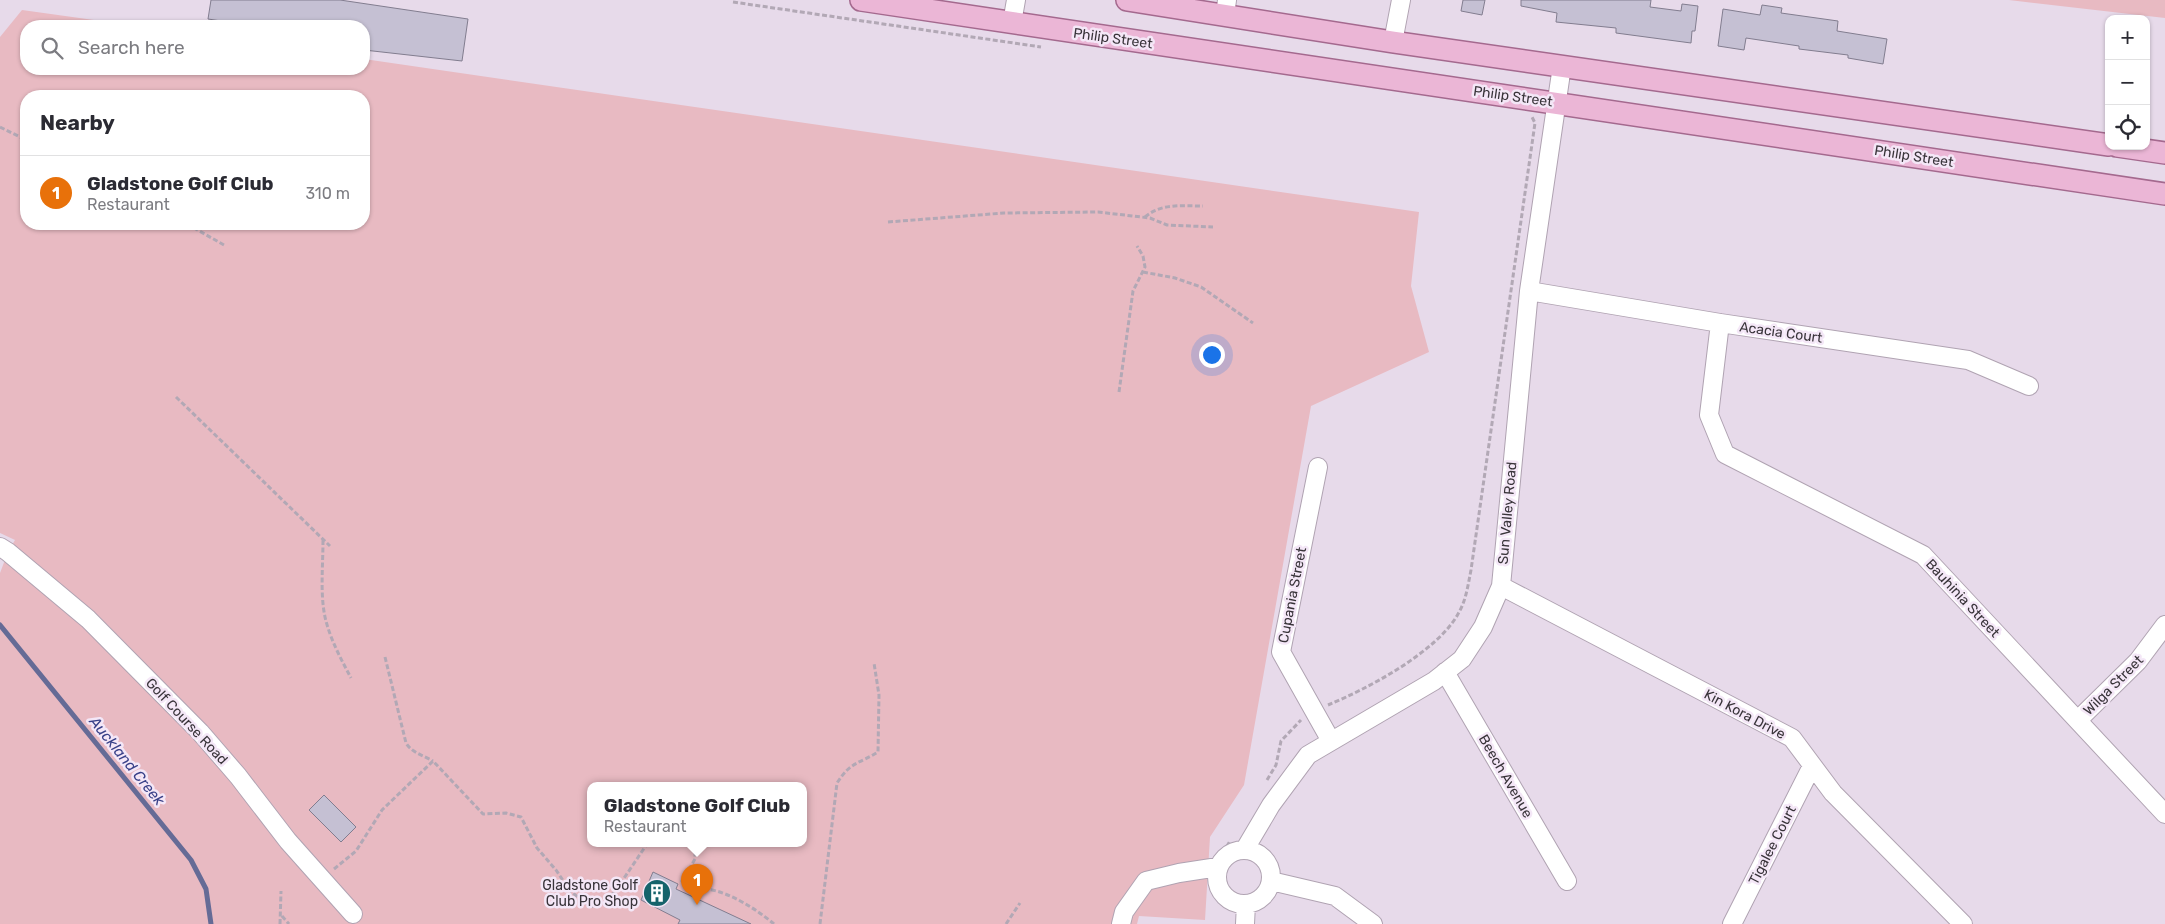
<!DOCTYPE html>
<meta charset="utf-8">
<style>
:root{--surface:#fff;--page:#f2f2f3;--text:#2b2b33;--muted:#7c7c81;--line:#e1e1e2;--accent:#d93025}
body{margin:0;font-family:Rubik,sans-serif;background:var(--page);color:var(--text)}
.controls{position:absolute;right:15px;top:15px;display:grid;overflow:hidden;border-radius:10px;box-shadow:0 1px 4px #0004}
.controls button{width:45px;height:45px;display:grid;place-items:center;padding:0;border:0;border-bottom:1px solid var(--line);background:var(--surface);color:var(--text);font:25px sans-serif}
.you{position:absolute;left:1211px;top:354px;width:18px;height:18px;margin:-12px;border:4px solid #fff;border-radius:50%;background:#1a73e8;box-shadow:0 0 0 8px #1a73e833}
.badge{display:grid;place-items:center;width:32px;height:32px;border-radius:50%;background:var(--accent);color:#fff;font-size:16px;font-weight:700}
.pin{position:absolute;translate:-50% -41px;filter:drop-shadow(0 1px 2px #0008)}
.pin::after{content:'';position:absolute;top:26px;width:18px;height:15px;background:inherit;clip-path:polygon(0 0,100% 0,50% 100%)}
.popup{position:absolute;left:587px;top:782px;width:220px;height:65px;box-sizing:border-box;display:grid;place-content:center;border-radius:10px;background:var(--surface);filter:drop-shadow(0 1px 4px #0005);font-size:16px;white-space:nowrap;color:var(--muted)}
.popup b{font-size:19px;color:var(--text)}
.popup::after{content:'';position:absolute;left:50%;top:100%;margin-left:-10px;border:10px solid transparent;border-top-color:var(--surface)}
.list{margin:0;padding:0;list-style:none}
h2{display:flex;justify-content:space-between;align-items:center;height:65px;margin:0;padding:0 20px;font-size:21px}
h2 small{font-size:16px;font-weight:400;color:var(--muted)}
.list li{display:grid;grid-template-columns:32px 1fr auto;gap:15px;align-items:center;box-sizing:border-box;height:75px;padding:0 20px;border-top:1px solid var(--line)}
.list b{display:block;font-size:19px;white-space:nowrap}
.list p{margin:0;font-size:16px;white-space:nowrap;color:var(--muted)}
.list em{font-size:16px;font-style:normal;color:var(--muted)}
.icon{flex:none;width:28px;height:28px;fill:none;stroke:currentColor;stroke-width:2;stroke-linecap:round;stroke-linejoin:round}
.map{position:relative;flex:none;width:2165px;height:924px;overflow:hidden}
.search{position:absolute;background:var(--surface);box-shadow:0 1px 4px #0004;left:20px;top:20px;width:350px;height:55px;display:flex;align-items:center;gap:12px;box-sizing:border-box;padding:0 18px;border-radius:20px;color:var(--muted);font-size:19px}
.panel{position:absolute;background:var(--surface);box-shadow:0 1px 4px #0004;left:20px;top:90px;width:350px;height:140px;border-radius:20px}
.map>svg:first-child{display:block}
</style>
<div class="map">
<svg width="2165" height="924" viewBox="0 0 2165 924">
<rect width="100%" height="100%" fill="#e7daea"/>
<path fill="#e8bac2" fill-rule="evenodd" d="M2009,0H2165V18Z
M22,10L137,26H26V69H364V59L1419,212L1411,286L1429,352L1311,406L1244,785L1210,837L1205,920L1139,916L1137,924H0V573L8,552L15,540L0,533V37ZM26,96H364V224H26ZM591,786H803V844H591Z"/>
<g fill="none" stroke-linecap="round" stroke-linejoin="round">
<path stroke="#656b96" stroke-width="5" d="M0,625L191,860L206,889L211,924"/>
</g>
<path fill="#c5c0d3" stroke="#827d8f" d="M211,0H340L468,19L462,61L364,50V26H254L208,19Z
M1463,0H1485L1482,15L1461,11Z
M1521,0H1651L1650,7L1681,11L1682,4L1698,6L1695,31H1692L1691,43L1616,33V28L1556,22L1557,13L1521,6Z
M1762,5L1782,8L1781,13L1838,21L1837,31L1887,39L1883,64L1848,58V55L1799,49V46L1746,38L1744,50L1718,46L1723,9L1760,15Z
M324,795L356,827L341,842L309,810Z
M653,872L678,884L676,889L751,924H678L680,920L641,900Z"/>
<g fill="none" stroke-linecap="round" stroke-linejoin="round">
<defs>
<path id="minor" d="M1225,15L1227,0
M1012,23L1016,0
M1393,42L1401,0
M1529,291L1720,323L1968,360L2029,386
M1720,323L1709,415L1725,454L1923,555L2165,814
M1318,467L1281,652L1331,741
M0,547L8,552L88,619L200,732L238,776L288,841L353,914
M1501,586L1792,738L1833,793L1963,924
M1445,672L1567,881
M2078,720L2138,661L2165,625
M1245,849L1271,805L1308,755L1434,681L1462,659L1483,627L1501,586L1529,291L1562,66
M1217 877a27 27 0 1 1 54 0a27 27 0 1 1-54 0Z
M1271,881L1335,896L1373,924
M1121,924L1124,912L1146,881L1179,873L1218,867
M1245,924L1246,904
M1732,924L1812,766"/>
<path id="major" d="M861,0L2165,194
M1127,0L1393,42L2109,145
M2117,146L2165,153"/>
</defs>
<use href="#minor" stroke="#b0a3b2" stroke-width="20"/>
<use href="#major" stroke="#a4698e" stroke-width="24"/>
<path stroke="#b2a8b5" stroke-width="3" stroke-dasharray="5 2.5" stroke-linecap="butt" d="M733,2L1041,47
M0,127L26,140
M1145,217C1161,203 1182,206 1203,206
M888,222L1004,213L1098,212L1150,218L1167,225L1213,227
M187,224L224,245
M1143,272L1175,278L1201,287L1253,323
M1119,392L1133,291L1145,267L1143,256L1137,246
M176,397L330,546
M323,540C323,566 320,593 325,617C330,639 341,659 351,678
M385,657L406,743C412,753 423,755 433,761
M1328,705C1367,689 1437,652 1458,614C1466,601 1468,585 1471,570L1535,123L1532,117
M1267,780L1276,765L1281,741L1301,720
M695,844V859L682,881L690,883L696,889L695,898
M1223,853L1230,841
M334,869L356,851L382,810L433,761L483,814L506,813L521,817L537,848L556,870L570,891L591,907L614,893L647,844
M696,889C721,886 755,908 774,924
M282,916L289,924
M280,924L281,891
M820,924L837,783C851,761 859,764 878,752L879,695L874,663
M1006,924L1020,903"/>
<use href="#minor" stroke="#fff" stroke-width="18"/>
<use href="#major" stroke="#ebb6d6" stroke-width="21"/>
</g>
<defs>
<symbol id="building-disc" viewBox="-11 -11 22 22"><circle r="9.5" fill="#15636b" stroke="#f4e7f7"/><path d="M-4-6H4V6H1V3H-1V6H-4ZM-2.5-4.3h1.7v1.8h-1.7ZM.8-4.3h1.7v1.8H.8ZM-2.5-1h1.7V.8h-1.7ZM.8-1h1.7V.8H.8Z" fill="#fff"/></symbol>
</defs>
<g fill-rule="evenodd">
<use href="#building-disc" x="641" y="877" width="32" height="32"/>
</g>
<g text-anchor="middle" stroke-width="5" stroke-linejoin="round" paint-order="stroke">
<g font-size="14" fill="#39343a" stroke="#f4e7f7">
<text transform="translate(1113 38) rotate(8)" y="5">Philip Street</text>
<text transform="translate(1513 96) rotate(8)" y="5">Philip Street</text>
<text transform="translate(1914 156) rotate(9)" y="5">Philip Street</text>
<text transform="translate(1781 332) rotate(8)" y="5">Acacia Court</text>
<text transform="translate(1507 513) rotate(-85)" y="5">Sun Valley Road</text>
<text transform="translate(1292 595) rotate(-79)" y="5">Cupania Street</text>
<text transform="translate(1963 598) rotate(47)" y="5">Bauhinia Street</text>
<text transform="translate(2113 685) rotate(-45)" y="5">Wilga Street</text>
<text transform="translate(1745 714) rotate(28)" y="5">Kin Kora Drive</text>
<text transform="translate(187 721) rotate(47)" y="5">Golf Course Road</text>
<text transform="translate(1506 776) rotate(60)" y="5">Beech Avenue</text>
<text transform="translate(1772 845) rotate(-63)" y="5">Tigalee Court</text>
</g>
<g font-size="14" fill="#39343a" stroke="#f4e7f7" text-anchor="end">
<text x="638" y="890">Gladstone Golf<tspan x="638" dy="16">Club Pro Shop</tspan></text>
</g>
<g font-size="15" font-style="italic" fill="#384088" stroke="#f4e7f7">
<text transform="translate(127 761) rotate(51)" y="5">Auckland Creek</text>
</g>
</g>
</svg>
<div class="controls">
<button>+</button>
<button>−</button>
<button><svg class="icon" aria-label="locate" viewBox="0 0 24 24"><circle cx="12" cy="12" r="6"/><path d="M12 2v4M12 18v4M2 12h4M18 12h4"/></svg></button>
</div>
<div class="you"></div>
<div class="pin badge" style="left:697px;top:905px;background:#e8710a">1</div>
<div class="popup"><b>Gladstone Golf Club</b>Restaurant</div>
<div class="search"><svg class="icon" aria-label="search" viewBox="0 0 24 24"><circle cx="10" cy="10" r="6"/><path d="M15 15l6 6"/></svg>Search here</div>
<section class="panel">
<h2>Nearby<small></small></h2>
<ul class="list">
<li><span class="badge" style="background:#e8710a">1</span><div><b>Gladstone Golf Club</b><p>Restaurant</p></div><em>310 m</em></li>
</ul>
</section>
</div>
